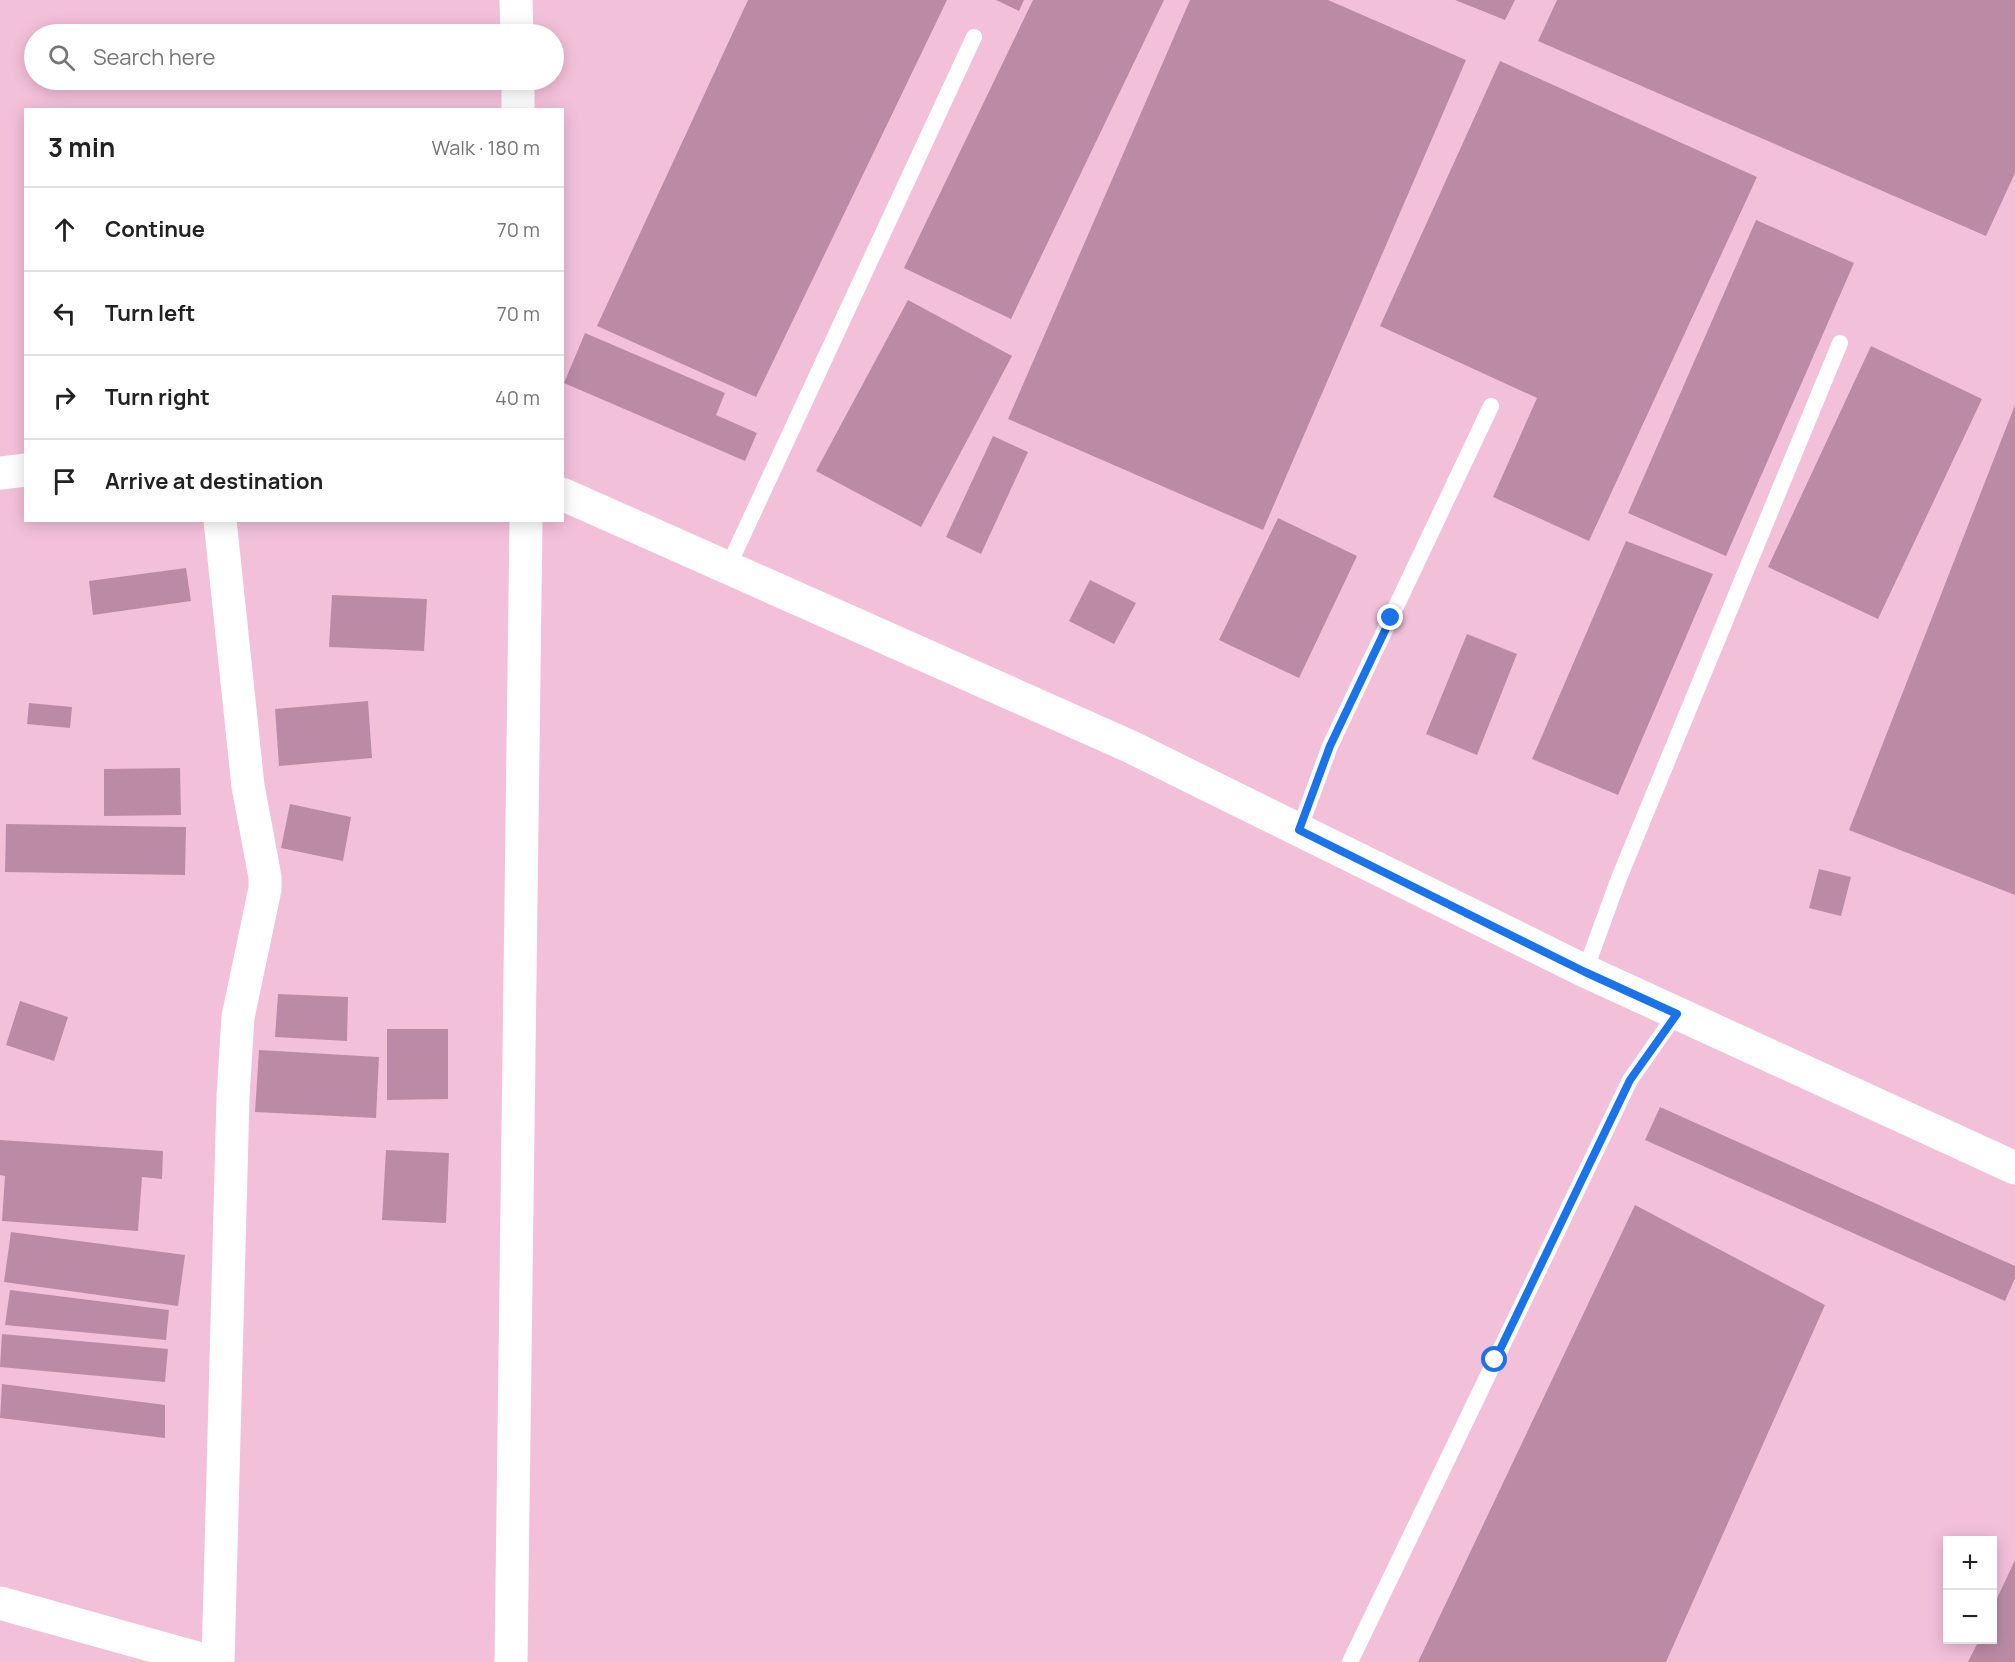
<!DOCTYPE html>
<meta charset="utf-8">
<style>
:root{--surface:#fff;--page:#f6f6f6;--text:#222;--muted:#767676;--line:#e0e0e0}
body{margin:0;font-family:Manrope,sans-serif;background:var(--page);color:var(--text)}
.controls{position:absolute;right:18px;bottom:18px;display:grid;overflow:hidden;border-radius:0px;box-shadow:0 3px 15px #0003}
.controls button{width:54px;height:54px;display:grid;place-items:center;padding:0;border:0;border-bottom:2px solid var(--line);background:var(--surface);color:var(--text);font:30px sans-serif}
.stop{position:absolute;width:18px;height:18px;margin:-14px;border:4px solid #1a73e8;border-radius:50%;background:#fff}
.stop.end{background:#1a73e8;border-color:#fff;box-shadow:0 2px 6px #0008}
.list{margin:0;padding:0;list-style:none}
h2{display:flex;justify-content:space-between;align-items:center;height:78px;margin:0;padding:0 24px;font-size:26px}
h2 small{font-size:20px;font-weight:400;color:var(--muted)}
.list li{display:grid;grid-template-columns:39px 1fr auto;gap:18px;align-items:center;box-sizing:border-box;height:84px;padding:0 24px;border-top:2px solid var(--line)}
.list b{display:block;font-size:22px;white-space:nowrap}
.list em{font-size:20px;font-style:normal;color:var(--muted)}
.icon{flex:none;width:33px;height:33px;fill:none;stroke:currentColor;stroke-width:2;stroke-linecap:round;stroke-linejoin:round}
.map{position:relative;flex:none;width:2015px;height:1662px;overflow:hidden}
.search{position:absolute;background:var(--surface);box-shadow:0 3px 15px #0003;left:24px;top:24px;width:540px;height:66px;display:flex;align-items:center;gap:15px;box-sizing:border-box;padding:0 21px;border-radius:33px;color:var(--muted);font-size:22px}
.panel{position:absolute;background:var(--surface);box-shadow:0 3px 15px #0003;left:24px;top:108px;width:540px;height:414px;border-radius:0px}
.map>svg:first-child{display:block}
</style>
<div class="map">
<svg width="2015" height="1662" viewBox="0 0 2015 1662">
<rect width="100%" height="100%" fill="#f3c0da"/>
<path fill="#bb8ba5" d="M748,0H947L756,397L597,326Z
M996,0H1024L1019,11Z
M1033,0H1164L1011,319L904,268Z
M1190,0H1328L1466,60L1263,530L1008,419Z
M1455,0H1515L1505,20Z
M1557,0H2015V173L1986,236L1538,41Z
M1500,61L1757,177L1589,541L1493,497L1537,398L1380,326Z
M1756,220L1854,263L1726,556L1628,513Z
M908,300L1012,356L921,527L816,471Z
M585,333L725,393L716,415L757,433L745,461L564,383Z
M1871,346L1982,399L1878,619L1768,567Z
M2015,405V895L1849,830Z
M993,436L1028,452L981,554L946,537Z
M1278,518L1357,556L1299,678L1219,640Z
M1626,541L1713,574L1618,795L1532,759Z
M186,568L191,601L93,615L89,581Z
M1090,580L1136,603L1114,644L1069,621Z
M332,595L427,599L424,651L329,647Z
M1467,634L1517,654L1477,755L1426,734Z
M368,701L372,758L279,766L275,709Z
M29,703L72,707L70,728L27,724Z
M180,768L181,815L104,816V769Z
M290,804L351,817L343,861L281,848Z
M6,824L186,827L185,875L5,872Z
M1819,869L1851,877L1841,916L1809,908Z
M278,994L348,997L347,1041L275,1037Z
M20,1001L68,1017L54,1061L6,1045Z
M387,1029H448V1099L387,1100Z
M259,1050L379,1057L376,1118L255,1112Z
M1660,1107L2015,1266V1278L2005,1301L1645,1140Z
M0,1140L163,1151L162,1179L142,1177L138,1231L2,1221L5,1176L0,1175Z
M386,1150L449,1153L446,1223L382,1220Z
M1635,1205L1825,1305L1666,1662H1418Z
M11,1232L185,1255L178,1306L4,1282Z
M10,1290L169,1310L166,1340L5,1325Z
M2,1334L168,1349L165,1382L0,1367Z
M2,1384L165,1405V1438L0,1418Z
M2015,1560V1662H1968L1979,1640H1992V1609Z"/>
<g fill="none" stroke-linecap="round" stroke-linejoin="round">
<path stroke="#fff" stroke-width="16" d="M728,567L974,37
M1299,830L1330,746L1491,406
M1585,971L1619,878L1840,343
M1350,1662L1630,1080L1676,1014"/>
<path stroke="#fff" stroke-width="33" d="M516,0L517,34
M518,80V110
M0,473L26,470
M562,494L1129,746L1585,971L2015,1168
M0,1603L211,1662
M218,1662L233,1097L238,1017L265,889V877L248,786L220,520
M511,1662L526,520"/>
</g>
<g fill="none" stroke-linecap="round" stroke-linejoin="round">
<path stroke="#1a73e8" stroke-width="8" d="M1391,618L1330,746L1299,830L1585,972L1677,1014L1630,1080L1495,1360"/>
</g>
</svg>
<div class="controls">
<button>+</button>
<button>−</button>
</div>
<div class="stop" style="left:1495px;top:1360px"></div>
<div class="stop end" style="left:1391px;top:618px"></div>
<div class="search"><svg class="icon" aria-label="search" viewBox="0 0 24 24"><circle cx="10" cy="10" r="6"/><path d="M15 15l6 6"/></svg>Search here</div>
<section class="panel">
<h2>3 min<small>Walk · 180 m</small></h2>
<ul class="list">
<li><svg class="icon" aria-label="ahead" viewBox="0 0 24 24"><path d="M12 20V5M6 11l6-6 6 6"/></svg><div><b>Continue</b></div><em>70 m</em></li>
<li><svg class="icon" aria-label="left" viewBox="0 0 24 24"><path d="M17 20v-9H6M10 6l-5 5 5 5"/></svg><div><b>Turn left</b></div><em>70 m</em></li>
<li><svg class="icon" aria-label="right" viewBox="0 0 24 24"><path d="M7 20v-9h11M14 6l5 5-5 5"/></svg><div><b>Turn right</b></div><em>40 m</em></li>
<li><svg class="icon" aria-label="arrive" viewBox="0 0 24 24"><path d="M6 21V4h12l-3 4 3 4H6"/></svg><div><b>Arrive at destination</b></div></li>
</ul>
</section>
</div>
